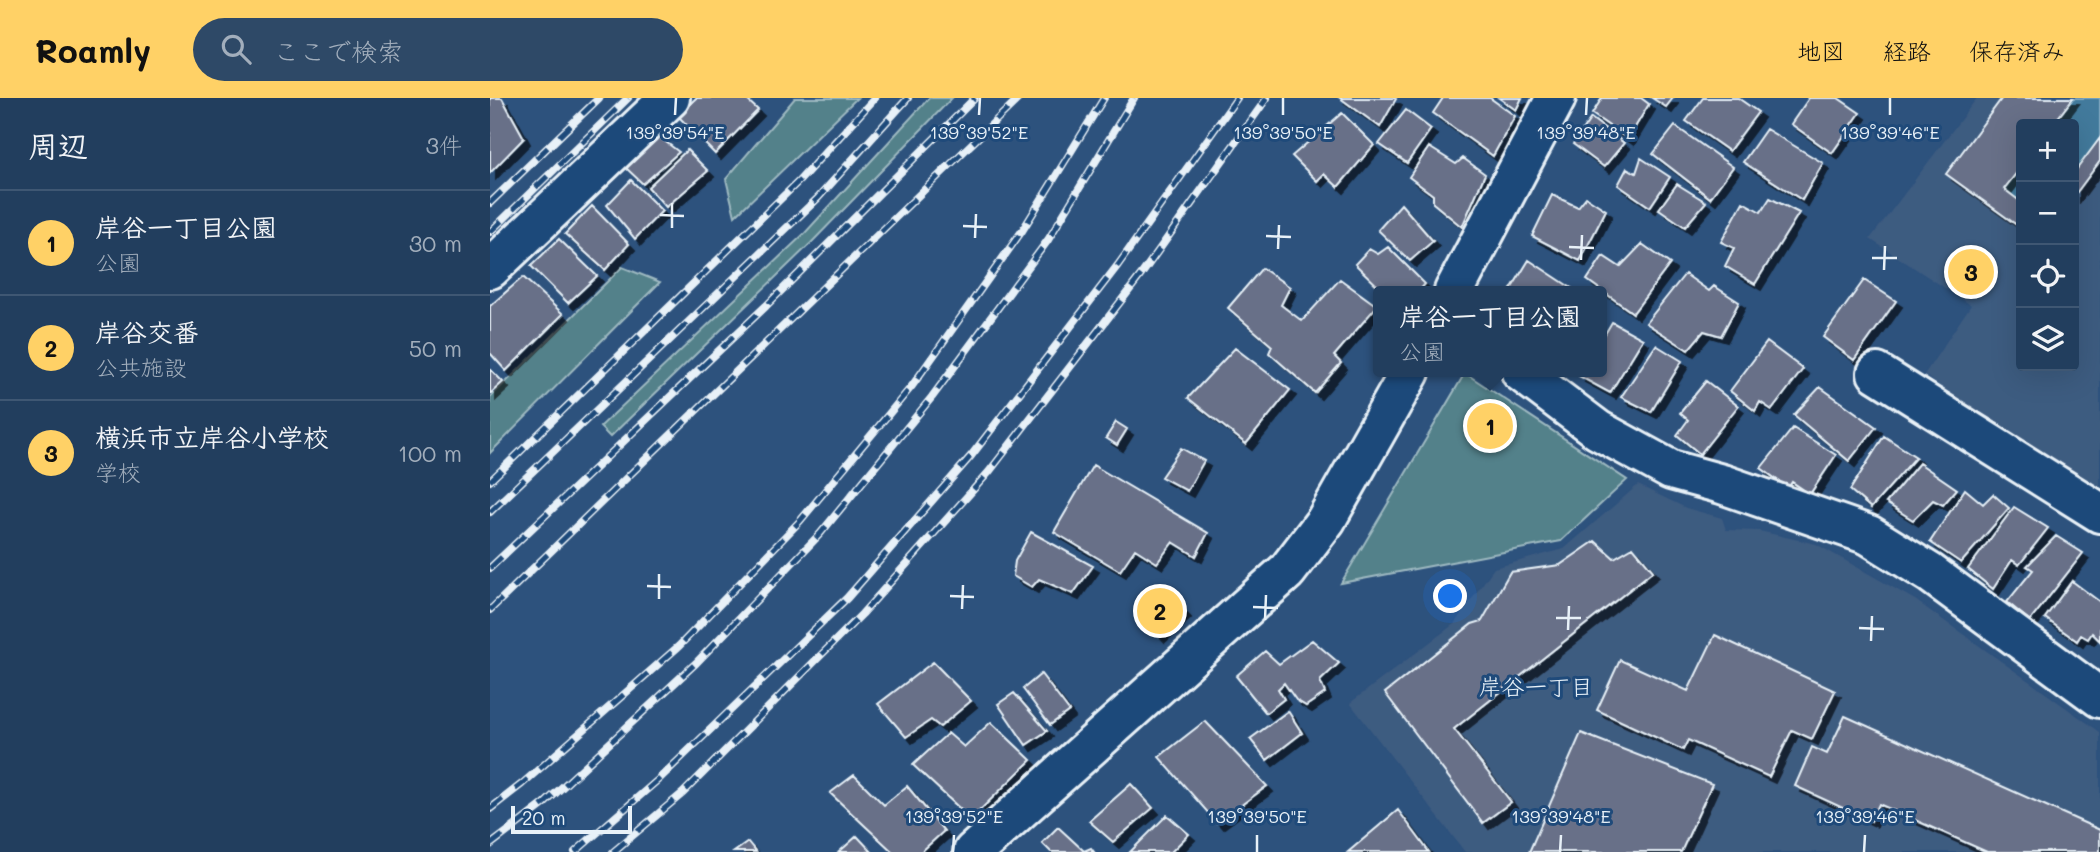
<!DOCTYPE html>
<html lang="ja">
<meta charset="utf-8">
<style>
:root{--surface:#223e5e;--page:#2e4967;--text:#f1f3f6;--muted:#a2aebc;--line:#3f5773;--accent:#ffd166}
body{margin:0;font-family:Mali,"Klee One",sans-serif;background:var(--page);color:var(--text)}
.controls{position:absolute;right:21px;top:21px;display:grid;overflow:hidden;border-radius:7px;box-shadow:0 7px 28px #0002}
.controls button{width:63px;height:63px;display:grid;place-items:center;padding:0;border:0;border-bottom:2px solid var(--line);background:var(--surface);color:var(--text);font:35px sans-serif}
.scale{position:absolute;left:21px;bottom:18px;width:121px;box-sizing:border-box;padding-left:7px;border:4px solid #e8f1f8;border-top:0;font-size:19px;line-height:24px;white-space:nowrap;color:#e8f1f8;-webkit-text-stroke:5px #1f4a7a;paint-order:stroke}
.you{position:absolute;left:961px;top:499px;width:24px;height:24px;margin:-18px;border:5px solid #fff;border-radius:50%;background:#1a73e8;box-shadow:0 0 0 10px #1a73e833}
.badge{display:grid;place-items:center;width:46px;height:46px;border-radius:50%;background:var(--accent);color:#111;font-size:23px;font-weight:700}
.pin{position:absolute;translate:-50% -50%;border:4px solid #fff;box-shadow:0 2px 7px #0006}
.popup{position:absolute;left:883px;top:188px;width:234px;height:91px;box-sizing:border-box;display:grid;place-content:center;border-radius:7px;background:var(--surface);filter:drop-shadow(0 2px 5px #0005);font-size:23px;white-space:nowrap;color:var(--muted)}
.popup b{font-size:26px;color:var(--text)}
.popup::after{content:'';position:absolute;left:50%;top:100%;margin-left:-14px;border:14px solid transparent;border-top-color:var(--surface)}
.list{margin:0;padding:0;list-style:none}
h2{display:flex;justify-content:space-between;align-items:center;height:91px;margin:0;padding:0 28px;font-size:30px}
h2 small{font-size:23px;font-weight:400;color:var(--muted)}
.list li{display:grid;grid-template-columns:46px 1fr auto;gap:21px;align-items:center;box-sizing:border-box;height:105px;padding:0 28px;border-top:2px solid var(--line)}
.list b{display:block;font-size:26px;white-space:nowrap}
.list p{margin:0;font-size:23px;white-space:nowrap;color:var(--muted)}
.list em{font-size:23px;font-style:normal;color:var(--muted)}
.icon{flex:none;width:38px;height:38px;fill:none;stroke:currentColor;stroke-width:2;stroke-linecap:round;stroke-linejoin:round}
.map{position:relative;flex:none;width:1610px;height:754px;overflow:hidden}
header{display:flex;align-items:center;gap:42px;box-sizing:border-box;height:98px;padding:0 35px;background:var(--accent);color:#111}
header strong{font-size:33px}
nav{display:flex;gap:38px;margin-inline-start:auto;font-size:24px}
.search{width:490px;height:63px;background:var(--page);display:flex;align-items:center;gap:18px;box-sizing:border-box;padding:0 24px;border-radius:38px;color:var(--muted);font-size:26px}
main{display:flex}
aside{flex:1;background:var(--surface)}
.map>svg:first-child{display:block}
</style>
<header>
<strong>Roamly</strong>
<div class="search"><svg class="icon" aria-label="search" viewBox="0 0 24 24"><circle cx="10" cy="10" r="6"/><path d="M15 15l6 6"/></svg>ここで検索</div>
<nav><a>地図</a><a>経路</a><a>保存済み</a></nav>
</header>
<main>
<aside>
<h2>周辺<small>3件</small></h2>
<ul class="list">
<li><span class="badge">1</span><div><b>岸谷一丁目公園</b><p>公園</p></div><em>30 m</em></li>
<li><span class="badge">2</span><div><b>岸谷交番</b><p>公共施設</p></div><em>50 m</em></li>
<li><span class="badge">3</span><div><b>横浜市立岸谷小学校</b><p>学校</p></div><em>100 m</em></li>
</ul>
</aside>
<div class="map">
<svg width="1610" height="754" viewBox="0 0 1610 754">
<defs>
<filter id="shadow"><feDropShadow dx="6" dy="6" stdDeviation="0" flood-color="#0009"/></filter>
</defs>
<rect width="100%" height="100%" fill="#2d527d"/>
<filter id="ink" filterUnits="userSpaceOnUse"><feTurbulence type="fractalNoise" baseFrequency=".0143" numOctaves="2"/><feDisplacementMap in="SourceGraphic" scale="14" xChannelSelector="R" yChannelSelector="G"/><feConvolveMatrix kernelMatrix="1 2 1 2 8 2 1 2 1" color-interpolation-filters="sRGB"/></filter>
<g filter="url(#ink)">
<path fill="#3e5b80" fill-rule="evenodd" d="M1487,0H1610V396L1434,277L1481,207L1380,141ZM1531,26H1584V268H1531Z
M1148,387L1196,410L1232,420L1236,432L1269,433L1326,446L1425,502L1610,634V754H975L860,605L964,526L1004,470L1074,451Z"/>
<path fill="#53818a" stroke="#9eb9c1" stroke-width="2" d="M305,0H367L245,118L236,81Z
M439,0H462L321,145L120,339L110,329L315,135Z
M132,169L170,184L0,355V300Z
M975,275L1137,382L1071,443L851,485Z"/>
<path fill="#427a9c" stroke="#84aac1" stroke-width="2" d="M1583,0H1610V40L1584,75V26H1563Z
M1531,69V104L1514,91Z"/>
<path fill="#677088" stroke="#e8f1f8" stroke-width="2" filter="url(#shadow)" d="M0,0H12L34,40L0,75Z
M206,0H255L268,12L225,56L188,18Z
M850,0H904L906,1L890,29Z
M953,0H1000L1025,18L1003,58L943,15Z
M1009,0H1032L1026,12Z
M1112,0H1151L1159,6L1138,41L1102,16Z
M1162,0H1183L1176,9Z
M1213,0H1248L1268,14L1239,53L1196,23Z
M1319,0H1348L1370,15L1342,55L1301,26Z
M1512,0H1583L1563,26H1531V69L1514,91L1531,104V130L1456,76Z
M916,12L941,31L917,65L889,46Z
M852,15L884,47L848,89L834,76L827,83L802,58Z
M1101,20L1134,45L1114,69L1083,46Z
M1185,28L1243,69L1220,100L1163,56Z
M1276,31L1333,65L1312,102L1253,64Z
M168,38L189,54L153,86L136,70Z
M1610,40V63L1584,98V75Z
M939,49L966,66L973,60L995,76L972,129L943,105V97L919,79Z
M197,52L218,73L176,109L158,89Z
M1151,60L1180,79L1160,109L1128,87L1137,70L1146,75Z
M141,82L172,113L145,141L117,107Z
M1187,86L1216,104L1195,129L1169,111Z
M1062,97L1088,109L1096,99L1116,112L1090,163L1042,138Z
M1280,100L1309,115L1265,186L1235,168L1244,150L1231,144L1253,104L1271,114Z
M911,106L943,143L920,163L888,132Z
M102,108L139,146L115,172L75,136Z
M69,141L107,178L78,205L41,168Z
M1152,146L1180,166L1143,215L1097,182L1113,158L1130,169Z
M898,149L935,186L929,193H893L865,166L879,151L888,156Z
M1039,162L1086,193H1020Z
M772,170L800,189L791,207L812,223L850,181L887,208L844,258L851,265L825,295L779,255L782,248L738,210Z
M1195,176L1219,193L1224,188L1249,204L1231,238L1214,233L1198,252L1156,225Z
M33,179L73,216L16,273L0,255V208Z
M1374,182L1406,203L1364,262L1333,239Z
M1122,224L1153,241L1120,295L1089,278L1091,274H1112V241Z
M1277,244L1313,271L1282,312L1270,304L1265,313L1240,293Z
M1166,247L1192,263L1161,314L1131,299Z
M745,250L800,292L756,346L698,300Z
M0,271L13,284L0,296Z
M1216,283L1248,308L1210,356L1187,337L1198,322L1190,315Z
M1330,289L1386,329L1359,363L1304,317Z
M626,324L637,331L627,347L616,340Z
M1303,330L1346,357L1320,396L1302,384L1298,390L1271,370Z
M1394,338L1426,359L1381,410L1360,392Z
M691,350L714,363L697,393L671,379Z
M1429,365L1467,391L1453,407L1443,402L1423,422L1396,405Z
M603,367L718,435L706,458L683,444L667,465L645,451L630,473L564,434Z
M1475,391L1493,406L1503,396L1519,410L1471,465L1440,444Z
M1524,409L1558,430L1529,467L1522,462L1503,491L1478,471Z
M541,434L603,468L583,496L549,481L542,489L523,478L525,463Z
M1566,438L1593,455L1540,523L1517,504L1543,472L1537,468Z
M1105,443L1124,460L1143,449L1163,473L964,631L1021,704L993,725L895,595L982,526L992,523L1020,474L1070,467Z
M1582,483L1610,504V543L1602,535L1598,541L1591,537L1587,543L1555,520Z
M671,489L695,514L669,538L645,512Z
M1225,537L1345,593L1322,641L1302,632L1279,679L1198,642L1193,652L1107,612L1130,562L1198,593Z
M822,542L849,565L830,583L835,595L816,608L806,602L794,585L788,591L794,601L776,615L746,578L775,553L789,566Z
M443,564L481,603L450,629L441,622L416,639L388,606Z
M551,576L579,613L560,627L533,591Z
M524,595L557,633L536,647L508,606Z
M798,613L812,635L777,662L760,641Z
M1355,618L1610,732V754H1497L1389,706L1381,723L1305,688L1322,649L1337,656Z
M715,623L777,688L727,725L669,659Z
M501,624L541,662L481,721L423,667L458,635L474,649Z
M1091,635L1222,686L1191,754H1039Z
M364,677L394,707L417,688L454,733L431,754H403L340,695Z
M641,686L663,710L623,744L599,723Z
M908,712L939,754H858Z
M677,717L699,736L681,754H640Z
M568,729L594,753L601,750L604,754H561L552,745Z
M367,738L382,754H349Z
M258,744L266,754H244Z"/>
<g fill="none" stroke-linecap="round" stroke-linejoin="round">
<defs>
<path id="street" d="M0,171L180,0
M1031,274L1108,332L1181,372L1232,386L1379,437L1440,475L1610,600
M1387,275L1610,415"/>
<path id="secondary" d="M964,193L1066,0
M483,754L797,473L836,422L920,274"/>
</defs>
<use href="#street" stroke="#e8f1f8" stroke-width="44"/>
<use href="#secondary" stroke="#e8f1f8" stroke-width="44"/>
<use href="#street" stroke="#1f4a7a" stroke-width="38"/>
<use href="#secondary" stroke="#1f4a7a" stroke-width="38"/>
<defs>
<path id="rail" d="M0,105L109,0
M0,134L138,0
M0,383L309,83L385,0
M0,414L328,100L418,0
M0,470L276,208L485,0
M0,512L529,0
M0,711L32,686L189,548L310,423L422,288L532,133L614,0
M0,747L54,706L206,565L330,436L442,299L558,142L644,0
M85,754L169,681L357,500L481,358L628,167L747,0
M123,754L193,695L372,516L499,374L651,177L777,0"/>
</defs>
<use href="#rail" stroke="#e8f1f8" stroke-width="8"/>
<use href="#rail" stroke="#1f4a7a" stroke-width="5" stroke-dasharray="16" stroke-linecap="butt"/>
</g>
</g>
<path fill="none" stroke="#e8f1f8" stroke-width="2.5" d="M185,17L186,0M489,17L490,0M793,17V0M1096,17L1097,0M1400,17V0M170,117L194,118M473,128L497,129M182,130V105M776,138L801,139M485,140L486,116M1079,149L1104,150M788,151L789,127M1382,160H1407M1091,162L1092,137M1394,172L1395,148M157,488L181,489M460,498L484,499M169,501V476M763,509L788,510M472,511L473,487M1066,520H1091M775,522L776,497M1369,530L1394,531M1078,532L1079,508M1381,543L1382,518M463,754L464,737M767,754V737M1070,754L1071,737M1374,754L1375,737"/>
<g text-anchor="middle" stroke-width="6" stroke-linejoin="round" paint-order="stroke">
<g font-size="23" fill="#e8f1f8" stroke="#1f4a7a">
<text x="1046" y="597">岸谷一丁目</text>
</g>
</g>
<g font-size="18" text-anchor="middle" fill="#e8f1f8" stroke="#1f4a7a" stroke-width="6" stroke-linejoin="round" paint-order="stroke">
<text x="185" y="41">139°39'54"E</text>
<text x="489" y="41">139°39'52"E</text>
<text x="793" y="41">139°39'50"E</text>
<text x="1096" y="41">139°39'48"E</text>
<text x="1400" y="41">139°39'46"E</text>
<text x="464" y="725">139°39'52"E</text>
<text x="767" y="725">139°39'50"E</text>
<text x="1071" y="725">139°39'48"E</text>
<text x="1375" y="725">139°39'46"E</text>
</g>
</svg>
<div class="controls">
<button>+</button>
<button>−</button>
<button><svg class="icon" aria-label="locate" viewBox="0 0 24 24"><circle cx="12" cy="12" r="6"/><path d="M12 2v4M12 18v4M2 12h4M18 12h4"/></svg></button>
<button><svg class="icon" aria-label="layers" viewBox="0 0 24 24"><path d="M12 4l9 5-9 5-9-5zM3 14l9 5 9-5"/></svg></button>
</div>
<div class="scale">20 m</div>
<div class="you"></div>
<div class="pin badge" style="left:1000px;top:328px">1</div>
<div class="popup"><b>岸谷一丁目公園</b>公園</div>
<div class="pin badge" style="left:670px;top:513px">2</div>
<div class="pin badge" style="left:1481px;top:174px">3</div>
</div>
</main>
